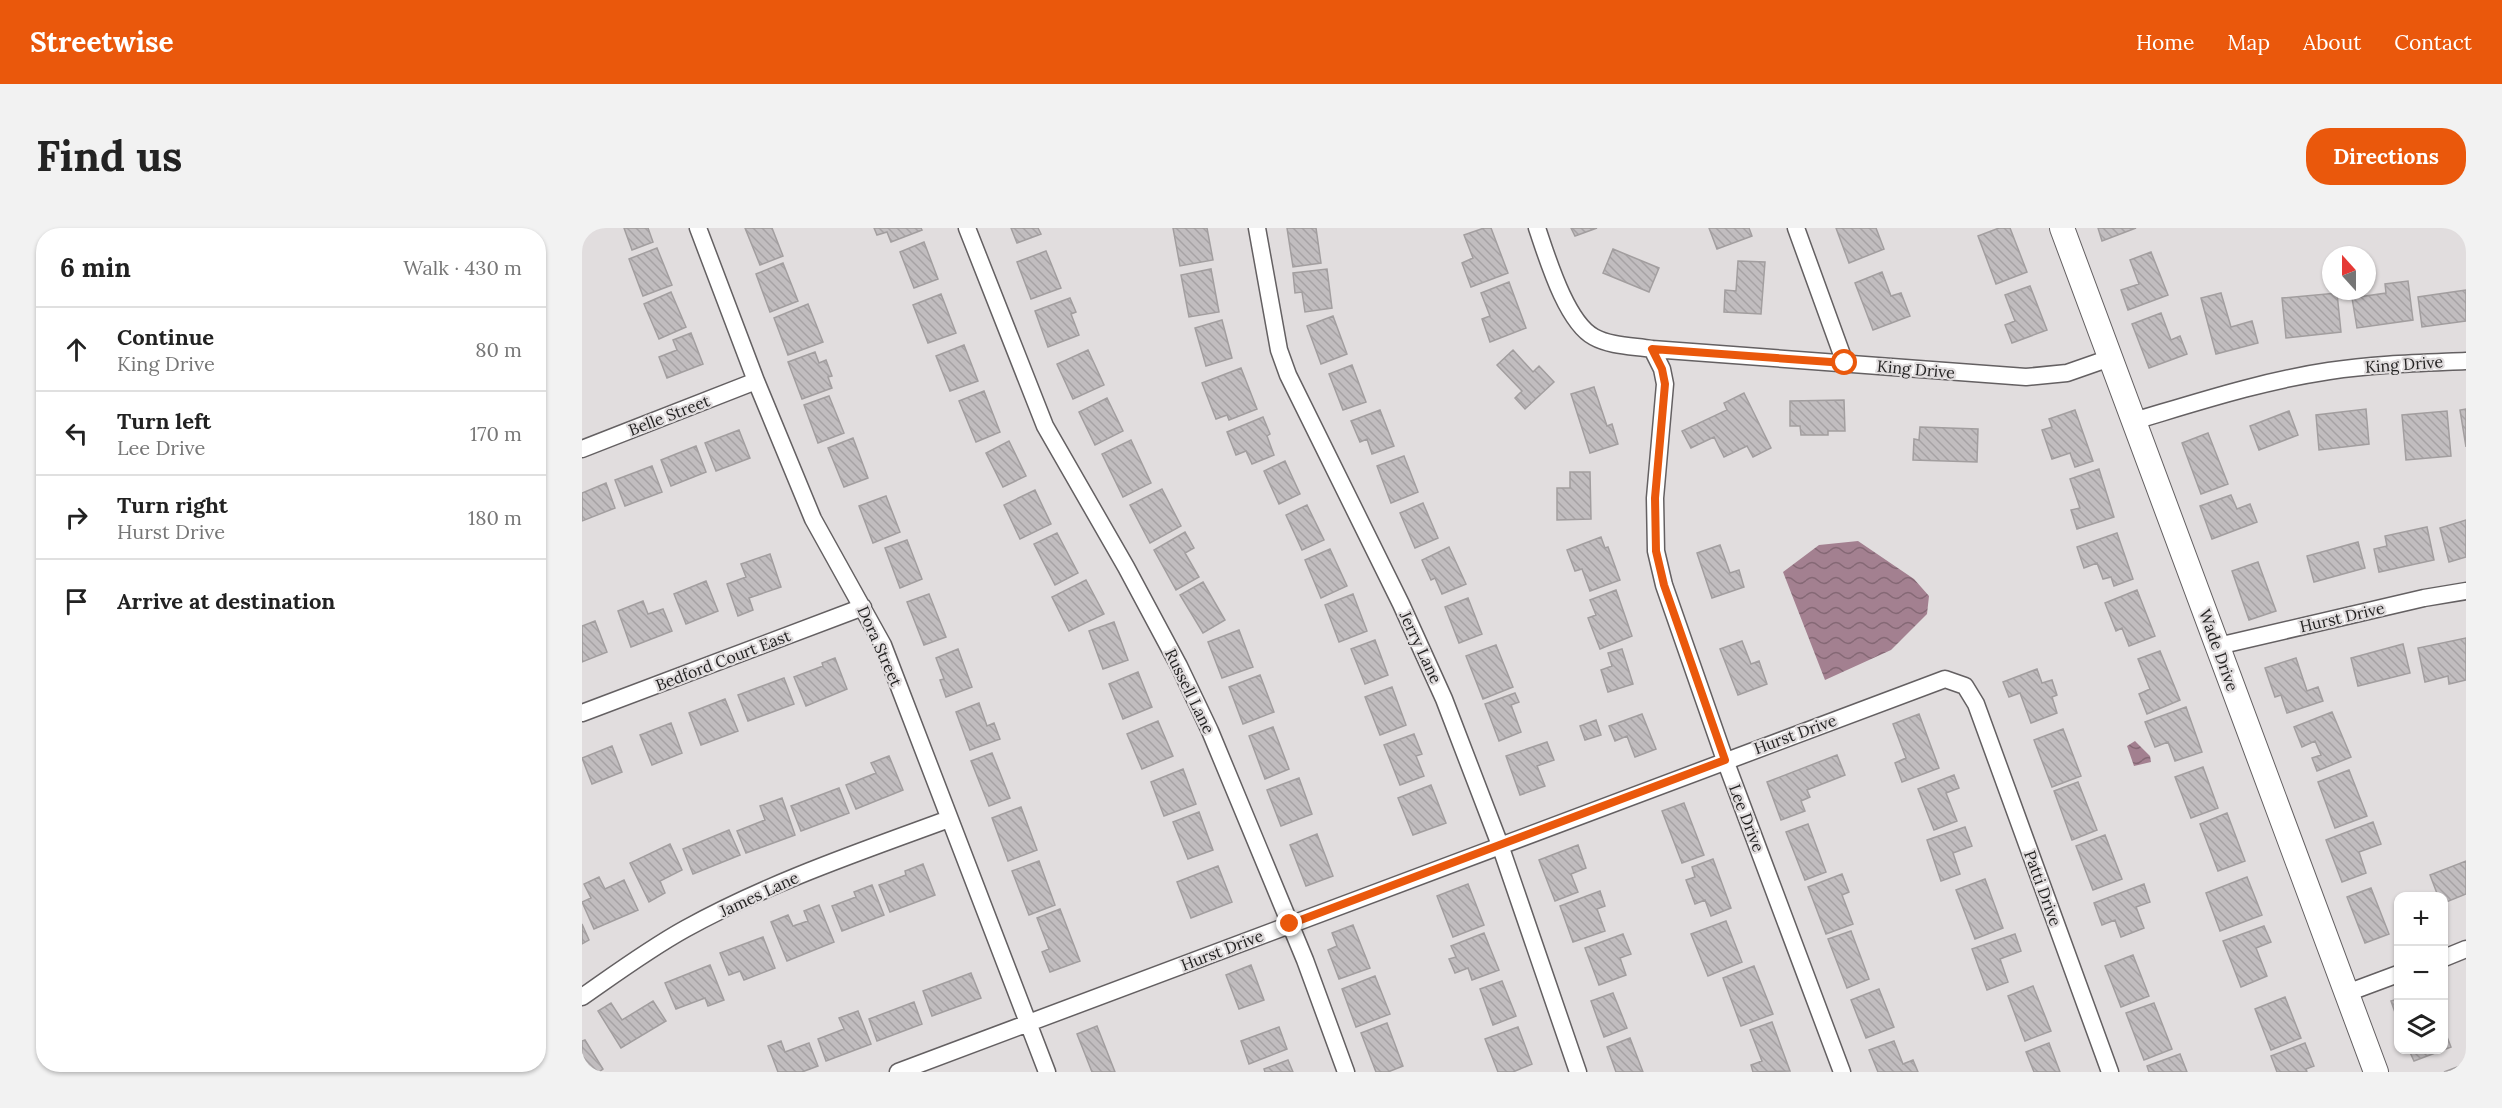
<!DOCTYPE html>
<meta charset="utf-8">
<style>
:root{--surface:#fff;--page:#f2f2f2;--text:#222;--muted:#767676;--line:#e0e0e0;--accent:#ea580c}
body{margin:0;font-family:Lora,serif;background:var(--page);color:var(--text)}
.controls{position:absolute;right:18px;bottom:18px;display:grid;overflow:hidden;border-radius:12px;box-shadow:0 2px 4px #0004}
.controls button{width:54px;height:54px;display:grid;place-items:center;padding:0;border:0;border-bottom:2px solid var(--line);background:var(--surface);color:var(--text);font:30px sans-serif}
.compass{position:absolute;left:1740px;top:18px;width:54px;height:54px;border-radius:50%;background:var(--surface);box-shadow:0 2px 4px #0004;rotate:339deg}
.stop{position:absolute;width:18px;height:18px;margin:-14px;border:4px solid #ea580c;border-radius:50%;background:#fff}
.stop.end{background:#ea580c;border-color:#fff;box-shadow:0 2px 6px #0008}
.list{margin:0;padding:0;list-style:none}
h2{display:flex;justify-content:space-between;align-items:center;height:78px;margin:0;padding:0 24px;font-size:26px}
h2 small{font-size:20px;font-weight:400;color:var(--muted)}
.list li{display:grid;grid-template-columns:39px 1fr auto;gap:18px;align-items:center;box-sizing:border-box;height:84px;padding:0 24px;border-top:2px solid var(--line)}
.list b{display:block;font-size:22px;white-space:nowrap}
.list p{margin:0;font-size:20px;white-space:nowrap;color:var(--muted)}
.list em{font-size:20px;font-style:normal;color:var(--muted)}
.icon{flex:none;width:33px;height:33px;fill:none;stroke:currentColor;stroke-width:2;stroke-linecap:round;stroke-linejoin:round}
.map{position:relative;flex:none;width:1884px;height:844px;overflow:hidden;border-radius:24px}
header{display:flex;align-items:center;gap:36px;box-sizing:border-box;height:84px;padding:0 30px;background:var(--accent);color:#fff}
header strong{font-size:28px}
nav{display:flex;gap:33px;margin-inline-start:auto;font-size:21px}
.intro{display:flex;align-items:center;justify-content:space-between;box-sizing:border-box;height:144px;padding:0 36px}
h1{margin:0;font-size:42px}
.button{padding:15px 27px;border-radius:24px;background:var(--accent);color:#fff;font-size:21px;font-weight:700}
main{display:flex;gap:36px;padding:0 36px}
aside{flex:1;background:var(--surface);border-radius:24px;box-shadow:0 2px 4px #0004}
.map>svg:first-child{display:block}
</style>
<header>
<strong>Streetwise</strong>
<nav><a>Home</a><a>Map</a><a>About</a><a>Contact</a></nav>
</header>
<div class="intro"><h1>Find us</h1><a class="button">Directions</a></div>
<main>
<aside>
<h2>6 min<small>Walk · 430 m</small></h2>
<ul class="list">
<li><svg class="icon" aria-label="ahead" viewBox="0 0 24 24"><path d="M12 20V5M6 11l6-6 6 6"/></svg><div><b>Continue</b><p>King Drive</p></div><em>80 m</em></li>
<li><svg class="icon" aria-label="left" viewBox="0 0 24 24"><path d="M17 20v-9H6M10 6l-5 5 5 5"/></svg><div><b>Turn left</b><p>Lee Drive</p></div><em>170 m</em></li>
<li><svg class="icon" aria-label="right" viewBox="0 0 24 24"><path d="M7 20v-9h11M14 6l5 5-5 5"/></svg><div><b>Turn right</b><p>Hurst Drive</p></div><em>180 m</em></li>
<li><svg class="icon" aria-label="arrive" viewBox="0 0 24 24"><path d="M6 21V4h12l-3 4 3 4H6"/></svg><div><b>Arrive at destination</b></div></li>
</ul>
</aside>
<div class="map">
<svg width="1884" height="844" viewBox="0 0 1884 844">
<defs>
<pattern id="water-waves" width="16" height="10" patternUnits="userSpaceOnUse" patternTransform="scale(1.5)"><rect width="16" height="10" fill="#a38090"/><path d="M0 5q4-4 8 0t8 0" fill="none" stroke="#856875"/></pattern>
<pattern id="building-back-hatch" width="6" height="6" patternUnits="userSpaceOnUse" patternTransform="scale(1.5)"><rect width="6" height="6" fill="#c1bdbf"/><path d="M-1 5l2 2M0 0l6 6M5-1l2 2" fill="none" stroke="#a6a2a4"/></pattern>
</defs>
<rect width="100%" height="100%" fill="#e1ddde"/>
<path fill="url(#water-waves)" d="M1276,313L1332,351L1347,368L1345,386L1309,422L1243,452L1201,344L1237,317Z
M1553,513L1568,528L1569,534L1552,538L1545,518Z"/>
<path fill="url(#building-back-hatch)" stroke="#a29e9f" stroke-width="1.5" d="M42,0H66L71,14L50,22Z
M163,0H190L201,28L178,37Z
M292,0H339L340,2L309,14L305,4L295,7Z
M429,0H456L459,6L435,15Z
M591,0H625L631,32L598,38Z
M705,0H734L739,35L711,39Z
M902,0H909L926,45L889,59L880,35L891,30L882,7Z
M989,0H1015L993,8Z
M1127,0H1167L1170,8L1135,21Z
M1254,0H1294L1302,21L1267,35Z
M1417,0H1428L1445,44L1414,56L1396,8Z
M1516,0H1554L1520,13Z
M342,14L356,51L332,60L318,24Z
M75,20L90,57L61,68L47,31Z
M1031,21L1077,40L1067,64L1021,45Z
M464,23L479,60L449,71L435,34Z
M1569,24L1586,67L1546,82L1539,62L1557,56L1548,32Z
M1156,33L1183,34L1179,86L1142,84L1143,62L1154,63Z
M201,35L216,73L188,84L174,46Z
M629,41L637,84L607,89L599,47Z
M745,41L750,80L723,84L720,64L713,65L711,45Z
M1300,44L1309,68L1319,65L1328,88L1291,102L1273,55Z
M1826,53L1831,92L1775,100L1770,70L1804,65L1803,56Z
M927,54L944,100L908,114L900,91L908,88L899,65Z
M1448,58L1465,102L1430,115L1423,97L1433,93L1423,67Z
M1884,62V93L1840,99L1836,69Z
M89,64L104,99L77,111L62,76Z
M1639,65L1649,99L1670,93L1676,115L1634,126L1619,70Z
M1755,65L1759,104L1704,110L1700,70Z
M359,66L374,105L346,115L331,77Z
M488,70L494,84L489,86L497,107L466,119L453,83Z
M226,76L241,114L206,127L192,90Z
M1579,85L1589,112L1598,108L1605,126L1567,140L1550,96Z
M751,88L765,126L739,136L725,98Z
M640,92L650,130L624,138L613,100Z
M109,105L121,136L85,150L77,129L95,122L91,112Z
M382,117L396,153L368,163L354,128Z
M506,122L522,157L491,171L475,136Z
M931,122L951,144L957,138L972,154L943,181L933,170L940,163L915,137Z
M233,124L237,135L244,132L250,148L246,149L250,160L220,171L206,134Z
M770,137L784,174L761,182L747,146Z
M659,140L675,181L647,192L645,187L634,191L620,155Z
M1012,159L1025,198L1030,196L1036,216L1008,225L989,166Z
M402,163L418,204L394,214L377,173Z
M1162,165L1189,220L1171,229L1165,218L1142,229L1132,209L1109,220L1100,203L1145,182L1142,175Z
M247,168L262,205L236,215L222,177Z
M525,170L541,203L513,217L497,184Z
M1262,172L1263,203H1246V207H1219L1218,198H1208V173Z
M1784,181L1787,216L1737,222L1734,187Z
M1884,181V219L1878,182Z
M798,182L812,218L790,226L785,211L778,214L769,193Z
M1493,182L1511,233L1493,239L1488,225L1470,231L1460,202L1470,199L1467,191Z
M1707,183L1716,207L1677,222L1668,198Z
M1865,183L1869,228L1824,232L1820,187Z
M681,189L688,206L685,208L692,227L670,236L664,223L654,227L645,204Z
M1338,199L1396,201L1395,234L1331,232L1332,211L1337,212Z
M157,202L168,230L134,243L123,215Z
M1626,205L1646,256L1619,266L1600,215Z
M271,210L286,250L262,259L246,220Z
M549,212L569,255L541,269L520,226Z
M427,213L444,248L421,259L404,225Z
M114,218L124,244L89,258L79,232Z
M822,228L836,264L809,275L795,238Z
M703,233L718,266L697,276L682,243Z
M70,238L80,264L43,278L33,252Z
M1517,241L1532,289L1495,301L1489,282L1498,280L1488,251Z
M988,244H1008L1009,291L975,292V260H988Z
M24,255L33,280L0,293V265Z
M580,261L599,298L568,315L548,277Z
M453,262L469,296L438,311L422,277Z
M1649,267L1655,281L1668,276L1675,294L1630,311L1618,278Z
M304,268L318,304L291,315L277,278Z
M841,275L856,310L833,320L818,285Z
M725,277L742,312L720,322L704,287Z
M1884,292V329L1867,334L1858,300Z
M1845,299L1852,332L1797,344L1792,321L1805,318L1803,308Z
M603,304L612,320L603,325L617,349L594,362L572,322Z
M475,305L496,345L473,357L452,316Z
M1535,305L1551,351L1532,358L1529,349L1521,351L1515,335L1502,340L1495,319Z
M1019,309L1023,320L1026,319L1038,352L1008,363L1000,341L993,343L985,322Z
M325,312L340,351L318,360L303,320Z
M1776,314L1783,340L1732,354L1725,328Z
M1138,317L1148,345L1157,342L1162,359L1130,370L1115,325Z
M867,319L884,356L860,366L853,350L849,352L840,332Z
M748,321L765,358L739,370L723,332Z
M188,326L199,359L167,370L171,382L156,388L145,356L164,349L159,336Z
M1676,334L1694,383L1667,392L1650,343Z
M504,352L522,386L487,403L470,369Z
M124,353L136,383L104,396L92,366Z
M621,354L643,392L621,405L598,367Z
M1034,362L1050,408L1018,421L1006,390L1014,387L1008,372Z
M1555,362L1573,408L1547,418L1540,400L1534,403L1523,375Z
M347,366L364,409L342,417L325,374Z
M771,366L785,403L757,414L743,377Z
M886,370L900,406L877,415L863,379Z
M61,373L66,386L81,381L90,403L49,419L36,383Z
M13,393L25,424L0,434V398Z
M532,394L546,432L521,441L507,403Z
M657,402L671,439L640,450L626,414Z
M1884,410V452L1867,456L1866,448L1843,454L1836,420Z
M793,412L806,447L783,456L769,421Z
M1160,413L1169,436L1177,433L1185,456L1156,467L1138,421Z
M1821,416L1828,445L1776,458L1769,430Z
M914,417L931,459L901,471L884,428Z
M376,421L390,459L364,469L358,452L362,451L354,430Z
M1040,421L1051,456L1026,464L1019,442L1030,438L1026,425Z
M1578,423L1598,472L1565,486L1557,466L1568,461L1556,431Z
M253,430L265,461L224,478L212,449L241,438L240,435Z
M1714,430L1725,463L1736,459L1741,473L1705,485L1699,467L1693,469L1683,440Z
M1455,441L1460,455L1470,452L1475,467L1470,469L1475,485L1449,495L1438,465L1427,469L1421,454Z
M556,444L570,479L541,491L527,456Z
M678,447L692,484L661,496L647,459Z
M202,450L212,476L166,493L156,467Z
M810,459L824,497L798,507L783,469Z
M933,465L937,474L929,477L939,504L917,513L903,476Z
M143,471L156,503L119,517L107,485Z
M397,475L405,498L412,495L418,511L388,522L374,484Z
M1604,479L1620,524L1593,533L1586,514L1573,519L1563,494Z
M1750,484L1769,529L1735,543L1730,530L1739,527L1733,513L1720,519L1712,499Z
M1060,486L1074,521L1053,529L1045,508L1033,513L1027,498Z
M1337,486L1357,540L1320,554L1313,535L1324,530L1311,496Z
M1014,492L1019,507L1003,512L998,498Z
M576,493L591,528L560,541L545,506Z
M89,495L100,525L70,537L58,507Z
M691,499L707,541L683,551L667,508Z
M1481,501L1499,548L1470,559L1452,512Z
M832,506L840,526L834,528L842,548L818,557L802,517Z
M965,514L972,532L955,538L963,558L938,567L924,528Z
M30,518L40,544L10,556L0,530Z
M410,525L428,570L407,578L389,533Z
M1255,527L1263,547L1225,562L1228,569L1219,573L1223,583L1199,592L1185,554Z
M307,528L321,562L274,581L264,557L294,545L289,535Z
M1621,539L1636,580L1609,590L1593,549Z
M601,541L614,576L582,588L569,554Z
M1767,542L1785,588L1753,600L1736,554Z
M1372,547L1377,560L1364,565L1375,593L1352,602L1336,561Z
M717,550L730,586L699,598L685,562Z
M1496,554L1515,602L1490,612L1472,563Z
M849,557L864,595L831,607L816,570Z
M257,560L267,585L219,603L209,578Z
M200,570L213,607L164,625L155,603L183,592L178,578Z
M1102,575L1122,627L1100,635L1080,583Z
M439,579L455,622L426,633L410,590Z
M617,584L631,622L606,631L591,594Z
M1645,585L1663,633L1636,643L1618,596Z
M1791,594L1799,616L1777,624L1784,645L1760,654L1744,612Z
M1226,596L1244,644L1223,652L1204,604Z
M1383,599L1390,618L1371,625L1378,646L1359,653L1345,612Z
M147,602L158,627L111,646L101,621Z
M735,606L751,648L724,658L708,617Z
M1523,607L1540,651L1511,662L1494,618Z
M88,616L100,642L78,653L83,665L67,674L48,635Z
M996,617L1004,640L989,646L996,664L973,673L957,632Z
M1131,631L1149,680L1129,688L1123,672L1113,676L1104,652L1113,649L1110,639Z
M457,633L473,677L447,687L430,643Z
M1884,633V666L1862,675V668H1856L1848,647Z
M341,636L353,667L308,684L297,657L324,647L323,643Z
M636,638L650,674L609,690L595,654Z
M1260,646L1267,664L1260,667L1271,696L1244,706L1226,659Z
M17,649L23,661L42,652L56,682L12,701L0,674L9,670L2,656Z
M1665,649L1680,687L1638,703L1624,665Z
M1403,651L1421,700L1393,711L1374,662Z
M886,656L902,697L871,709L855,668Z
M1562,656L1568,674L1554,679L1562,700L1539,709L1533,692L1520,697L1512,675Z
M290,657L302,687L260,703L250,678L274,669L272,664Z
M1789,660L1807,706L1783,715L1765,669Z
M1018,663L1023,678L1015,681L1023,703L991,714L978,678Z
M237,677L252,714L205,733L189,694L206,687L211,698L226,693L222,683Z
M478,681L498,733L468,744L460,724L467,721L455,690Z
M1144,693L1160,734L1126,748L1109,706Z
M0,696L7,712L0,716Z
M771,697L788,740L757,751L746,722L755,718L750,705Z
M1682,698L1689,714L1674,720L1685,748L1659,759L1641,713Z
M1269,703L1287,751L1265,760L1246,711Z
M902,705L917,742L890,752L886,740L873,745L867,731L874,729L869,718Z
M1041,706L1049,726L1038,730L1044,747L1017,757L1003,720Z
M1433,706L1439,723L1418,731L1426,754L1405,762L1390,721Z
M181,709L193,740L162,752L158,743L147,747L138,725Z
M1551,727L1567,768L1539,779L1523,738Z
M128,737L142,772L126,778L123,770L94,781L83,755Z
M669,737L682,772L657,781L644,747Z
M1172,738L1191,786L1159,798L1141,750Z
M389,745L399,770L350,788L341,763Z
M793,748L808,786L774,799L760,761Z
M920,753L934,788L911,797L898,761Z
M1451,758L1469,803L1443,813L1426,768Z
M1297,761L1312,799L1284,810L1269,772Z
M1031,765L1045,800L1022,809L1009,773Z
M1703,769L1719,810L1689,822L1673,781Z
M1816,771V793L1809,773Z
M71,773L84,793L39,820L16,783L29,775L40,792Z
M332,774L340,796L295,813L287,791Z
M1572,775L1590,821L1562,832L1544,785Z
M276,783L289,816L244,833L236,811L262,801L257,790Z
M1190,794L1208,843L1171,844L1169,837L1180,833L1168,802Z
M805,795L821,838L806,844H794L779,805Z
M515,798L533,844H510L495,806Z
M697,799L705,821L667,836L659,813Z
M936,799L950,836L931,844H916L903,811Z
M1862,801L1869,819L1832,833L1827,822H1862Z
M1048,810L1061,844H1034L1025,819Z
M3,812L21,841L17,844H0V813Z
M199,813L203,824L227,815L236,838L220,844H196L186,818Z
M1312,813L1321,836L1331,832L1336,844H1296L1287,822Z
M1467,815L1478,844H1452L1444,824Z
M1723,815L1732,838L1724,841L1725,844H1695L1689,828Z
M1598,826L1605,844H1567L1565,838Z
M706,832L711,844H683L682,841Z
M1883,836L1884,844H1862Z"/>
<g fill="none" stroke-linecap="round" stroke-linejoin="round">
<defs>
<path id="street" d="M116,0L174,153L231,291L301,417L465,844
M385,0L463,198L544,339L597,438L628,503L723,732L764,844
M675,0L697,122L706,147L819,376L862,471L918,617L996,844
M955,0C965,29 984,94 1012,109C1028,118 1052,118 1070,121L1444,149L1485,145L1528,130
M1214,0L1263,135
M1070,121L1080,141L1083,156L1073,270L1074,323L1082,357L1143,532L1260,844
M1552,193C1616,174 1680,153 1747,143C1793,136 1838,135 1884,133
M0,221L174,153
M1636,418L1842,370L1884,363
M0,485L281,379
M1862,730L1884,721
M1765,765L1816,746
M0,769C33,746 67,721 103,701C186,655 277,624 367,591
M316,844L1363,451L1383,458L1394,476L1528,844"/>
<path id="secondary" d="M1480,0L1794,844"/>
</defs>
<use href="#street" stroke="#646062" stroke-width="19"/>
<use href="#secondary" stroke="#646062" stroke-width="26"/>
<use href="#street" stroke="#fff" stroke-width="16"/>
<use href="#secondary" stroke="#fff" stroke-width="24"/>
</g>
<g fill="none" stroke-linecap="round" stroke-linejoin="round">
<path stroke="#ea580c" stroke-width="8" d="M708,696L1143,532L1082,357L1074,323L1073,270L1083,156L1080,141L1070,121L1263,135"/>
</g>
<g text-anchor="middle" stroke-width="4.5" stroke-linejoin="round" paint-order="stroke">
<g font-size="16" fill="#242323" stroke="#e1ddde">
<text transform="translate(1822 136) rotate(-4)" y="6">King Drive</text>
<text transform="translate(1334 141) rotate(5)" y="6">King Drive</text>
<text transform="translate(87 187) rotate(-21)" y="6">Belle Street</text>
<text transform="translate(1760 389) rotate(-13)" y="6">Hurst Drive</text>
<text transform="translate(298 418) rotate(66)" y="6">Dora Street</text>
<text transform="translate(839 419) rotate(65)" y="6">Jerry Lane</text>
<text transform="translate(1637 422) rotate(70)" y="6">Wade Drive</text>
<text transform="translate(141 432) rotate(-21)" y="6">Bedford Court East</text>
<text transform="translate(608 463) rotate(64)" y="6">Russell Lane</text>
<text transform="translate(1213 506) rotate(-20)" y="6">Hurst Drive</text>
<text transform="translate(1165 590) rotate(69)" y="6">Lee Drive</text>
<text transform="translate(1461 660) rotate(70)" y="6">Patti Drive</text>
<text transform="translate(177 666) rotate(-25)" y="6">James Lane</text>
<text transform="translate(640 722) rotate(-21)" y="6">Hurst Drive</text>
</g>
</g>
</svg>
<div class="controls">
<button>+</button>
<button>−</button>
<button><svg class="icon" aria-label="layers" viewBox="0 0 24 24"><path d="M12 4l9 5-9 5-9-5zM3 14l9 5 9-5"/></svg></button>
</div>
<svg class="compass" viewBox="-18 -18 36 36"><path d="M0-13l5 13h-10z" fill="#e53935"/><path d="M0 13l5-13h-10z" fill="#767676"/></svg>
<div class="stop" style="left:1263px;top:135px"></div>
<div class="stop end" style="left:708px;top:696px"></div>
</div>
</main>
